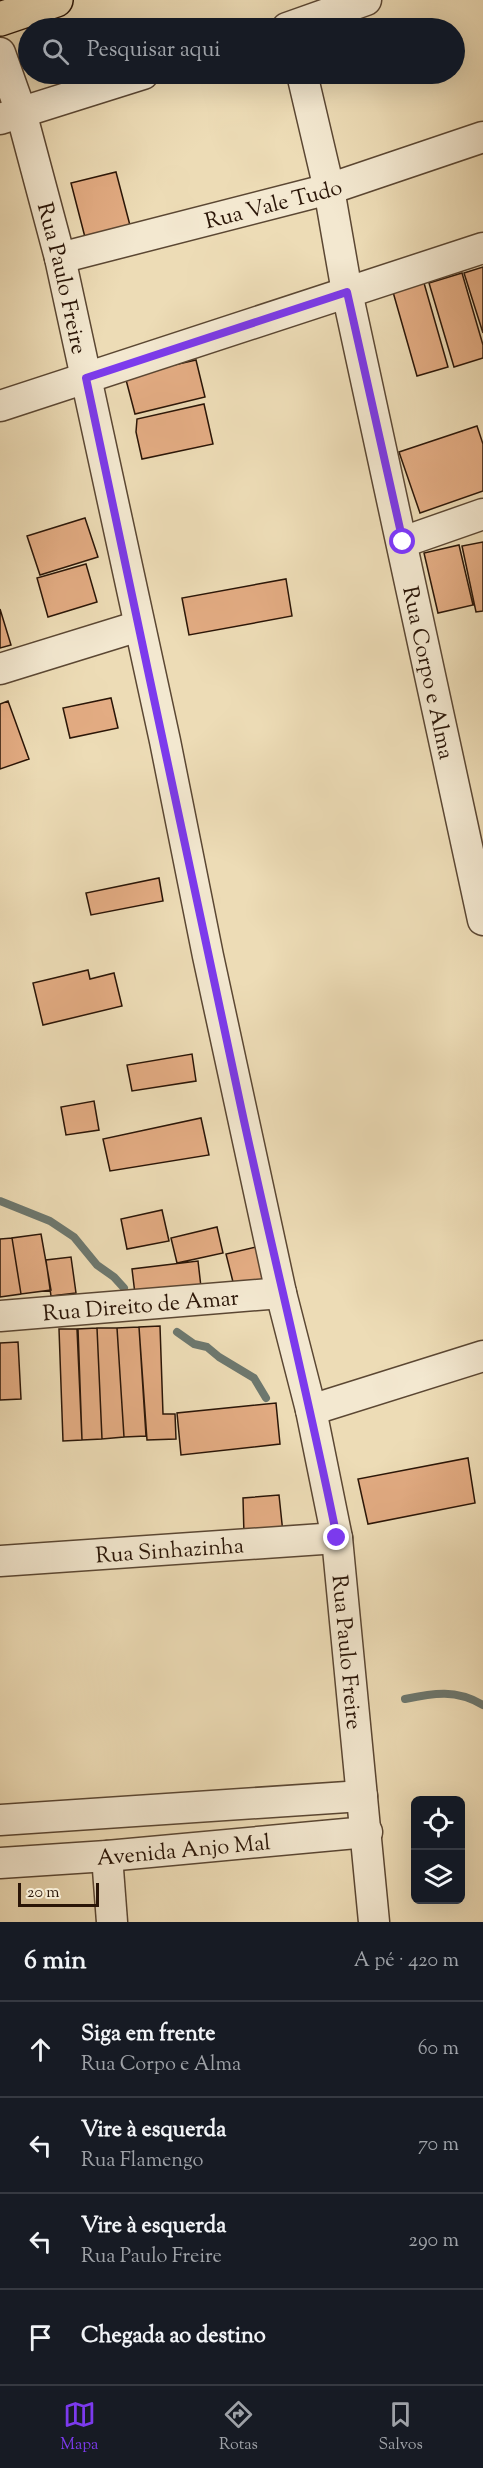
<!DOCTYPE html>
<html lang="pt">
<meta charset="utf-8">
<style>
:root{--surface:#171b24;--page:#20242c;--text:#f1f3f6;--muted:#9ea1a6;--line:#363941;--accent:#7c3aed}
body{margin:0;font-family:"Sorts Mill Goudy",serif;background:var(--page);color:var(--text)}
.controls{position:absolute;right:18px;bottom:18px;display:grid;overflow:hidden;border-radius:9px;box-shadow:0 6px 24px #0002}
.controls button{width:54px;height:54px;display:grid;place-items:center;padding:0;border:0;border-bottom:2px solid var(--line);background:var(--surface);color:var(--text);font:30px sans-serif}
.scale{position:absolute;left:18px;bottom:15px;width:81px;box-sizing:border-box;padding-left:6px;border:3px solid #2a1507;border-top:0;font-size:16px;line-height:21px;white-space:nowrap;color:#2a1507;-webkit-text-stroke:4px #f3e8d0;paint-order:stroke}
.stop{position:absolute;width:18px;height:18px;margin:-14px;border:4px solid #7c3aed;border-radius:50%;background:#fff}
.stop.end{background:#7c3aed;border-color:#fff;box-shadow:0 2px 6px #0008}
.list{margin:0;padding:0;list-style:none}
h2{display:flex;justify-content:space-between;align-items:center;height:78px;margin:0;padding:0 24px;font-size:26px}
h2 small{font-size:20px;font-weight:400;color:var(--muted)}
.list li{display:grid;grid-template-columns:39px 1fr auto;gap:18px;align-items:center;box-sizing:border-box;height:96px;padding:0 24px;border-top:2px solid var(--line)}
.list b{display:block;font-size:22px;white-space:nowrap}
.list p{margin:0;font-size:20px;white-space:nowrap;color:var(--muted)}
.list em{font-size:20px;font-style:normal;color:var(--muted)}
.icon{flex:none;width:33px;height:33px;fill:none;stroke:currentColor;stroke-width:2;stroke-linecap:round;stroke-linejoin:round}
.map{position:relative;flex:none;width:483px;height:1922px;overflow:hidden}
.search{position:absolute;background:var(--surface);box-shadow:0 6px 24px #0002;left:18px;right:18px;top:18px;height:66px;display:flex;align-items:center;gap:15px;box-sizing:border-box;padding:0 21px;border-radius:33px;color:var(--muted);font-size:22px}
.sheet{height:462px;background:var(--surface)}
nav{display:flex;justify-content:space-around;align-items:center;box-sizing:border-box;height:84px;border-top:2px solid var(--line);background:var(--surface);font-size:16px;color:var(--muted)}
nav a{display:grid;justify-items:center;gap:3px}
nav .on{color:var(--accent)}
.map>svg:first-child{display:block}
</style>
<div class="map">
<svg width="483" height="1922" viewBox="0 0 483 1922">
<rect width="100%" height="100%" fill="#eddcb6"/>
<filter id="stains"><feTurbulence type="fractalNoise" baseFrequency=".00333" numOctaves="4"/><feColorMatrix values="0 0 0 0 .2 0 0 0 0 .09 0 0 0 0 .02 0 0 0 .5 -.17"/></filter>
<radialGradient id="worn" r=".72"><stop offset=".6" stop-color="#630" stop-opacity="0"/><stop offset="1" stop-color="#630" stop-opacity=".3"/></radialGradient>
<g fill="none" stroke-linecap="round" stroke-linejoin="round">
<path stroke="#6d786f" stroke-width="8" d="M0,1201L50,1221L74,1237L97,1265L114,1277L124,1288
M177,1332L194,1344L207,1347L219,1357L254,1378L266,1398
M405,1699C434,1693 456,1689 483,1705"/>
</g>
<path fill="#e3ac83" stroke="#2a1507" stroke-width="1.5" d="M116,172L132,233L87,245L71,183Z
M483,267V333L464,273Z
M462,273L483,345V358L454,367L429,283Z
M424,283L448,367L417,376L393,292Z
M196,360L205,397L135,414L125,376Z
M204,404L213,444L142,459L136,432L137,419Z
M477,426L483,444V491L420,513L399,452Z
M85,518L98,557L40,575L27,536Z
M483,542V611L476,612L462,546Z
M459,545L473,605L438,613L424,553Z
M86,564L97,602L48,617L37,578Z
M286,579L292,616L189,635L182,598Z
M0,609L11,645L0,648Z
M111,698L118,728L70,738L63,708Z
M8,701L29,759L0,769V704Z
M159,878L163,901L91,915L86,893Z
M88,970L90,979L114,973L122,1006L43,1025L33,983Z
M192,1054L196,1081L132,1091L127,1065Z
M94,1101L99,1130L66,1135L61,1107Z
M201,1118L209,1155L110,1171L103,1139Z
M162,1210L169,1241L127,1249L121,1219Z
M217,1227L223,1253L177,1263L171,1238Z
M41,1234L51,1290L21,1294L12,1238Z
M12,1238L21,1294L0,1297V1239Z
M256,1247L264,1279L234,1286L226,1254Z
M71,1257L76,1293L51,1296L46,1260Z
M198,1261L201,1287L135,1294L132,1269Z
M160,1326L163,1414H175L176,1439L147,1440L139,1327Z
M139,1327L146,1436L124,1437L117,1328Z
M97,1328L102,1439L82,1440L77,1329Z
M97,1328H117L124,1437L102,1439Z
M59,1329H78L82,1440L63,1441Z
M18,1342L21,1399L0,1400V1343Z
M276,1403L280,1444L181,1455L177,1413Z
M468,1458L475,1503L368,1524L358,1479Z
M279,1495L283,1533L244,1535L243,1498Z"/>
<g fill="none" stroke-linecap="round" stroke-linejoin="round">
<defs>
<g id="minor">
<path d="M287,28L366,0"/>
<path id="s1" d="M0,53L21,112L60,258L165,741L208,956L281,1293L311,1410L337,1538L374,1922"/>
<path id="s2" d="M302,74L329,189L347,292L483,920"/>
<path d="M0,119L143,74"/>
<path id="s3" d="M60,258L329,189L483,137"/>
<path d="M0,406L483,248"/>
<path d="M403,542L483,514"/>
<path d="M0,669L139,626"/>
<path id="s4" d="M0,1316L281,1293"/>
<path d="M311,1410L483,1356"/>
<path id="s5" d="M0,1561L337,1538"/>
<path d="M0,1820L362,1796"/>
<path d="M107,1856L112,1922"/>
<path id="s6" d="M0,1863L107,1856L367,1832"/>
</g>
<path id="trunk" d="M0,19L56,0"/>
</defs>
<use href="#minor" stroke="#5b4733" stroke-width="33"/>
<use href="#trunk" stroke="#2a1507" stroke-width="36"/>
<use href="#minor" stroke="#f3e8d0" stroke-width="30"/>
<use href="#trunk" stroke="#eddcb6" stroke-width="33"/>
</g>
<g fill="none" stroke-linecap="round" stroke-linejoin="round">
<path stroke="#7c3aed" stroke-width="8" d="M337,1538C308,1394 272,1251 241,1107C188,864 138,621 86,378L347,292L403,542"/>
</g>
<g text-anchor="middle" stroke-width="4.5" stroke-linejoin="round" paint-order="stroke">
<g font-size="22" fill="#2a1507" stroke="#f3e8d0">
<text dy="8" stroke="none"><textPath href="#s3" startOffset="220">Rua Vale Tudo</textPath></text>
<text dy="8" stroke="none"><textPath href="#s1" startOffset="234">Rua Paulo Freire</textPath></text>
<text dy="8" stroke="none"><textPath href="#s2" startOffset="612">Rua Corpo e Alma</textPath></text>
<text dy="8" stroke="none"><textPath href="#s4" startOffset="141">Rua Direito de Amar</textPath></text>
<text dy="8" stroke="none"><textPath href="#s5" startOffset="170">Rua Sinhazinha</textPath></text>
<text dy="8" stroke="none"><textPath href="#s1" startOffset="1638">Rua Paulo Freire</textPath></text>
<text dy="8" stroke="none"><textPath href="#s6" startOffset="184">Avenida Anjo Mal</textPath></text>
</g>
</g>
<rect width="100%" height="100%" filter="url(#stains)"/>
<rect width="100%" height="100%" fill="url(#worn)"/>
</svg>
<div class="controls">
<button><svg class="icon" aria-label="locate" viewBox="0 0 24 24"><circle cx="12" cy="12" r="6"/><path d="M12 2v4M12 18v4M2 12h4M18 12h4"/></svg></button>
<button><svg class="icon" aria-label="layers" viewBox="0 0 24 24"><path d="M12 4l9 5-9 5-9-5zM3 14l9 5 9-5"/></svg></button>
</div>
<div class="scale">20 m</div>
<div class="stop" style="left:403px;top:542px"></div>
<div class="stop end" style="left:337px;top:1538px"></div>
<div class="search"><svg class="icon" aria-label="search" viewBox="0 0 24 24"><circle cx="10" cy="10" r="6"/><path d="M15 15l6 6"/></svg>Pesquisar aqui</div>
</div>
<section class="sheet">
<h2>6 min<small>A pé · 420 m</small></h2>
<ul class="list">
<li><svg class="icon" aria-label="ahead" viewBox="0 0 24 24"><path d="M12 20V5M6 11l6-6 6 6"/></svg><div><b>Siga em frente</b><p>Rua Corpo e Alma</p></div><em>60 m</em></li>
<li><svg class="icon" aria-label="left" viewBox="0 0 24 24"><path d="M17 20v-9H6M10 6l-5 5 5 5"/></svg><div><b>Vire à esquerda</b><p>Rua Flamengo</p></div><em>70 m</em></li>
<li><svg class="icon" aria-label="left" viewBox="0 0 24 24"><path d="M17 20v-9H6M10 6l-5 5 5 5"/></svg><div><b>Vire à esquerda</b><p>Rua Paulo Freire</p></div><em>290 m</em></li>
<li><svg class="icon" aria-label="arrive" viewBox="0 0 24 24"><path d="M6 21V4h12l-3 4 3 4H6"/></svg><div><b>Chegada ao destino</b></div></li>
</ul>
</section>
<nav>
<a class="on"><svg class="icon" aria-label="map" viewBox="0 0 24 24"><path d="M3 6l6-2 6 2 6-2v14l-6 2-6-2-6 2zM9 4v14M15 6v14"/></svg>Mapa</a>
<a><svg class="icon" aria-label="directions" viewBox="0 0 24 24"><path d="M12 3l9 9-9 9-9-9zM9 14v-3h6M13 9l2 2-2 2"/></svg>Rotas</a>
<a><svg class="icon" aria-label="saved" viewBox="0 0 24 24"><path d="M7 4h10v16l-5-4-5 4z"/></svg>Salvos</a>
</nav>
